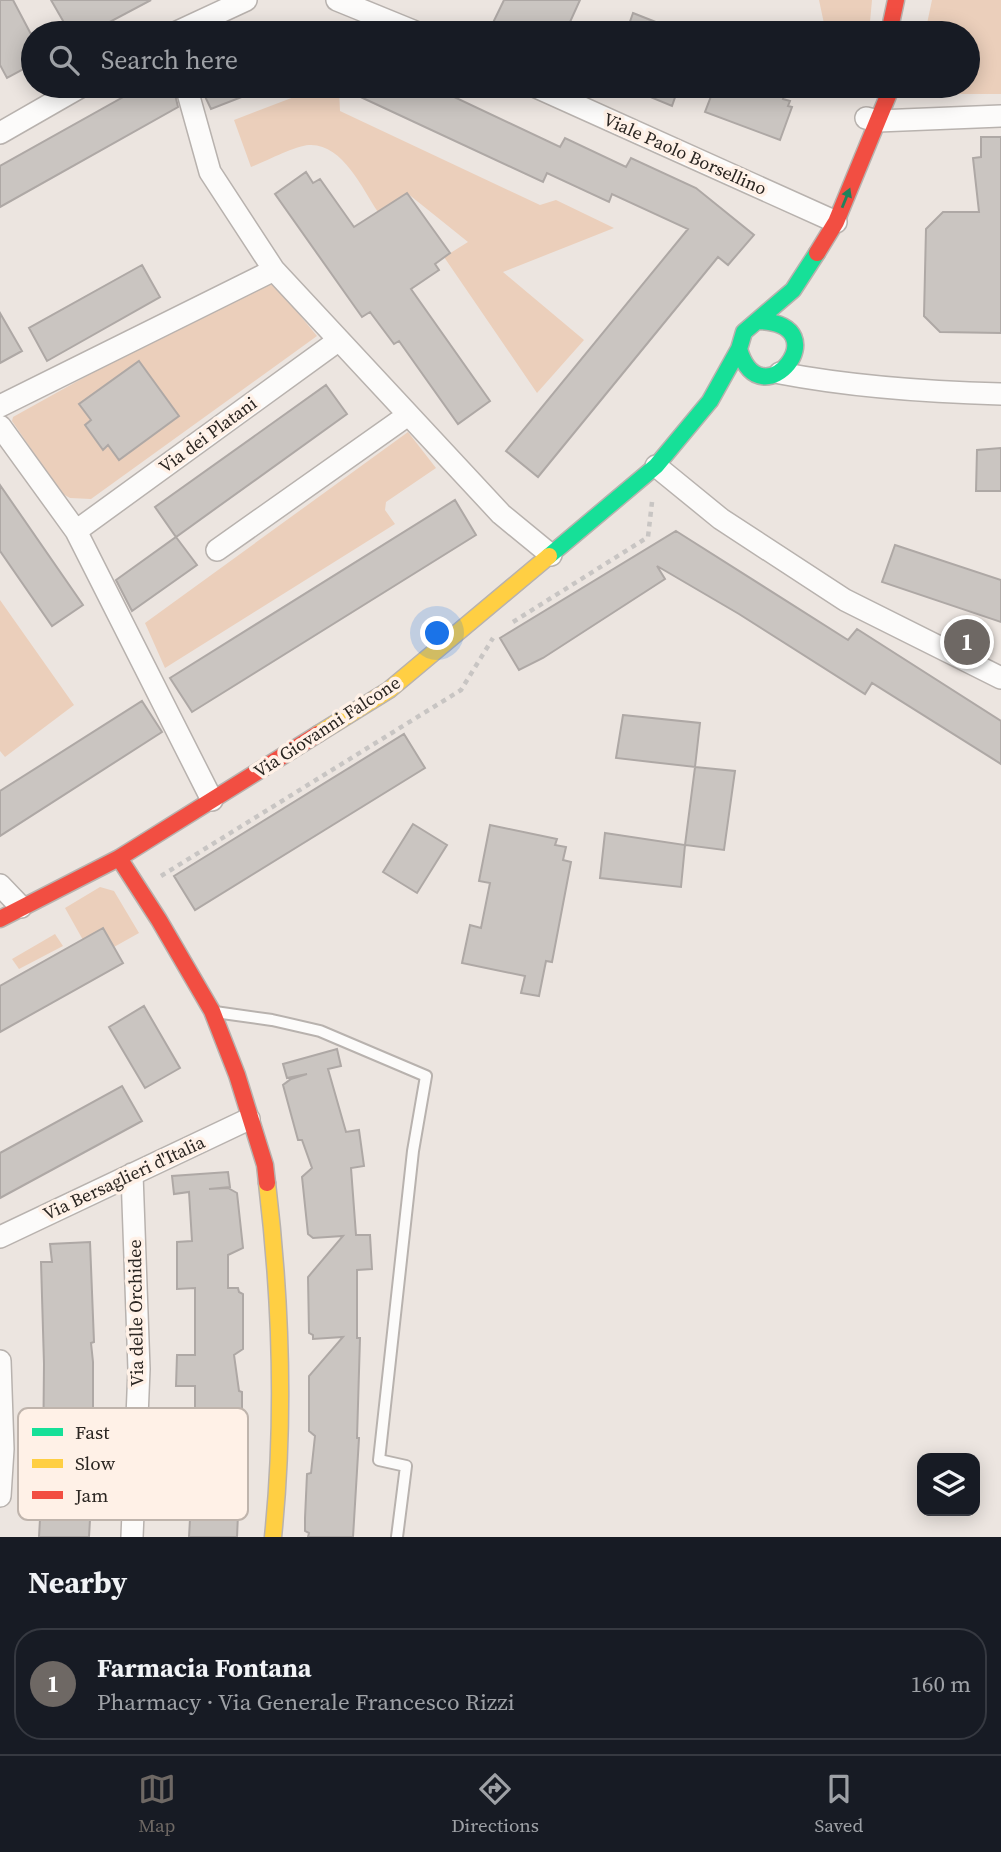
<!DOCTYPE html>
<meta charset="utf-8">
<style>
:root{--surface:#171b24;--page:#242831;--text:#f1f3f6;--muted:#9ea1a6;--line:#363941;--accent:#6e6864}
body{margin:0;font-family:"Source Serif 4",serif;background:var(--page);color:var(--text)}
.controls{position:absolute;right:21px;bottom:21px;display:grid;overflow:hidden;border-radius:14px;box-shadow:0 4px 18px #0003}
.controls button{width:63px;height:63px;display:grid;place-items:center;padding:0;border:0;border-bottom:2px solid var(--line);background:var(--surface);color:var(--text);font:35px sans-serif}
.you{position:absolute;left:438px;top:634px;width:24px;height:24px;margin:-18px;border:5px solid #fff;border-radius:50%;background:#1a73e8;box-shadow:0 0 0 10px #1a73e833}
.badge{display:grid;place-items:center;width:46px;height:46px;border-radius:50%;background:var(--accent);color:#fff;font-size:23px;font-weight:700}
.pin{position:absolute;translate:-50% -50%;border:4px solid #fff;box-shadow:0 2px 7px #0006}
.list{margin:0;padding:0;list-style:none}
h2{display:flex;justify-content:space-between;align-items:center;height:91px;margin:0;padding:0 28px;font-size:30px}
h2 small{font-size:23px;font-weight:400;color:var(--muted)}
.list li{display:grid;grid-template-columns:46px 1fr auto;gap:21px;align-items:center;box-sizing:border-box;height:112px;margin:0 14px 14px;padding:0 14px;border:2px solid var(--line);border-radius:28px}
.list b{display:block;font-size:26px;white-space:nowrap}
.list p{margin:0;font-size:23px;white-space:nowrap;color:var(--muted)}
.list em{font-size:23px;font-style:normal;color:var(--muted)}
.icon{flex:none;width:38px;height:38px;fill:none;stroke:currentColor;stroke-width:2;stroke-linecap:round;stroke-linejoin:round}
.map{position:relative;flex:none;width:1001px;height:1537px;overflow:hidden}
.search{position:absolute;background:var(--surface);box-shadow:0 4px 18px #0003;left:21px;right:21px;top:21px;height:77px;display:flex;align-items:center;gap:18px;box-sizing:border-box;padding:0 24px;border-radius:38px;color:var(--muted);font-size:26px}
.sheet{height:217px;background:var(--surface)}
nav{display:flex;justify-content:space-around;align-items:center;box-sizing:border-box;height:98px;border-top:2px solid var(--line);background:var(--surface);font-size:19px;color:var(--muted)}
nav a{display:grid;justify-items:center;gap:4px}
nav .on{color:var(--accent)}
.map>svg:first-child{display:block}
</style>
<div class="map">
<svg width="1001" height="1537" viewBox="0 0 1001 1537">
<rect width="100%" height="100%" fill="#ece5e0"/>
<path fill="#ebcfbb" d="M819,0H872L869,33H826Z
M932,0H1001V94H931L926,86H968V33H925Z
M323,86L339,89L340,111L540,205L556,200L614,228L503,272L584,340L537,393L444,257L468,242L407,193L378,212C362,188 342,143 309,145C294,146 267,161 251,167L234,120Z
M261,279L271,280L317,336L91,499L70,498L61,493L12,421L13,417Z
M408,432L436,468L386,502L385,510L395,524L165,668L145,623Z
M0,600L74,705L5,757L0,751Z
M100,887L114,891L139,933L114,947L103,929L83,940L65,908Z
M55,934L63,946L19,969L12,959Z"/>
<path fill="#cac5c1" stroke="#aea8a5" stroke-width="2" d="M0,0H13L33,38V64L7,78L0,65Z
M51,0H151L89,33H70Z
M504,0H580L565,33H488Z
M633,13L681,32V33H626Z
M143,86H173L178,107L0,207V166Z
M200,86H266L267,87L211,109Z
M337,86H431L560,147L565,138L626,167L631,158L696,188L754,235L728,265L718,257L538,477L506,451L688,229L612,194L609,202L547,173L543,182Z
M624,86H679L672,106Z
M715,86H788L783,99L790,101L788,106L792,107L780,140L705,112Z
M981,137H1001V333L940,332L924,316L926,229L943,212H979L973,158L981,157Z
M306,172L313,183L320,179L354,227L407,193L450,253L435,264L439,270L411,289L490,401L458,424L399,341L394,344L370,312L362,317L275,194Z
M142,265L160,297L47,361L29,328Z
M0,313L22,351L0,363Z
M139,361L179,416L119,460L108,445L103,450L85,425L91,420L79,404Z
M326,385L347,414L176,537L155,507Z
M1001,448V491H976L977,450Z
M0,485L83,605L52,626L0,551Z
M455,500L476,535L192,712L170,678Z
M676,531L848,640L857,629L1001,721V764L872,683L865,694L739,614L657,566L665,579L543,658L519,670L500,638Z
M176,537L197,565L132,611L116,580Z
M895,545L1001,580V622L882,582Z
M142,701L162,732L0,836V791Z
M623,715L700,723L695,767L616,758Z
M404,734L425,768L195,910L174,876Z
M695,767L735,771L724,850L685,845Z
M413,824L447,845L417,893L383,872Z
M490,825L557,839L555,845L566,847L563,860L571,862L552,962L546,961L539,996L521,993L525,976L462,963L470,925L481,928L490,883L479,881Z
M605,833L685,845L681,887L600,878Z
M103,928L123,963L0,1032V986Z
M144,1006L180,1068L145,1088L109,1027Z
M337,1049L341,1066L328,1069L346,1132L359,1130L364,1166L351,1168L356,1235H370L372,1269L357,1270V1338H360L357,1438H359L353,1537H308L309,1533L305,1531V1518L307,1474L311,1473L315,1436L309,1431V1376L343,1337L313,1339V1335L309,1333L308,1277L343,1236L313,1238L308,1234L302,1177L312,1168L302,1140H298L283,1085L291,1079L307,1074L287,1078L283,1064Z
M122,1086L142,1121L0,1198V1153Z
M228,1172L230,1187L209,1189L228,1188L237,1193L243,1248L228,1255V1288H238L239,1292L243,1294V1349L234,1355L239,1391L242,1392V1448L238,1450V1453L195,1454V1386H176L177,1355H195V1288L177,1289V1242L192,1241L189,1192L174,1194L172,1176Z
M90,1242L94,1342L91,1343L93,1362V1468L89,1537H39L43,1465L44,1364L41,1262H52L50,1244Z
M192,1484L235,1487V1490L239,1492L237,1537H189Z"/>
<g fill="none" stroke-linecap="round" stroke-linejoin="round">
<defs>
<path id="lane" d="M215,1012L272,1020L320,1031L426,1076L413,1151L379,1460L406,1466L397,1537"/>
<path id="street" d="M337,0L418,33
M175,33L246,0
M186,86L210,172L274,270L501,514L551,555
M534,86L836,222
M866,118L878,121L1001,116
M0,133L82,86
M780,373C853,387 927,392 1001,394
M0,406L274,270
M0,426L76,531L212,800
M656,466L721,519L845,600L1001,678
M76,531L339,340
M217,550L408,415
M0,885L21,907
M0,1237L249,1119
M0,1361L3,1449L0,1496
M132,1537L139,1369L132,1174"/>
<path id="fast" d="M739,349C761,423 841,324 759,321
M549,556L656,466L710,401L739,349L744,332L793,290L817,253"/>
<path id="slow" d="M318,734L389,690L549,556
M267,1183C281,1300 285,1420 273,1537"/>
<path id="jam" d="M889,33L896,0
M817,253L836,222L892,86
M119,858L159,920L212,1011L237,1075L265,1165L267,1183
M0,919L119,858L318,734"/>
</defs>
<use href="#lane" stroke="#b8b2ae" stroke-width="14"/>
<use href="#street" stroke="#b8b2ae" stroke-width="24"/>
<use href="#fast" stroke="#b8b2ae" stroke-width="19"/>
<use href="#slow" stroke="#b8b2ae" stroke-width="19"/>
<use href="#jam" stroke="#b8b2ae" stroke-width="19"/>
<path stroke="#c8c5c3" stroke-width="4.5" stroke-dasharray="5 5" stroke-linecap="butt" d="M513,622L648,537L652,502
M161,876L461,690L493,638"/>
<use href="#lane" stroke="#fcfbfa" stroke-width="10"/>
<use href="#street" stroke="#fcfbfa" stroke-width="21"/>
<use href="#fast" stroke="#16e098" stroke-width="16"/>
<use href="#slow" stroke="#ffcf43" stroke-width="16"/>
<use href="#jam" stroke="#f24e42" stroke-width="16"/>
</g>
<defs><path id="oneway-solid" d="M-6-.8H1V-3.2L6.5 0L1 3.2V.8H-6Z" transform="scale(1.75)"/></defs>
<use fill="#20825c" href="#oneway-solid" transform="translate(846 198) rotate(-68)"/>
<g text-anchor="middle" stroke-width="7" stroke-linejoin="round" paint-order="stroke">
<g font-size="18" fill="#2a2521" stroke="#fff1e7">
<text transform="translate(685 154) rotate(24)" y="6">Viale Paolo Borsellino</text>
<text transform="translate(208 435) rotate(-36)" y="6">Via dei Platani</text>
<text transform="translate(327 727) rotate(-33)" y="6">Via Giovanni Falcone</text>
<text transform="translate(124 1178) rotate(-25)" y="6">Via Bersaglieri d'Italia</text>
<text transform="translate(136 1313) rotate(-91)" y="6">Via delle Orchidee</text>
</g>
</g>
<rect x="18" y="1408" width="230" height="112" rx="10" fill="#fff1e7" stroke="#bfb4ac" stroke-width="2"/>
<rect x="32" y="1428" width="31" height="8" fill="#16e098"/>
<rect x="32" y="1459" width="31" height="9" fill="#ffcf43"/>
<rect x="32" y="1491" width="31" height="8" fill="#f24e42"/>
<g font-size="19" fill="#2a2521">
<text x="75" y="1439">Fast</text>
<text x="75" y="1470">Slow</text>
<text x="75" y="1502">Jam</text>
</g>
</svg>
<div class="controls">
<button><svg class="icon" aria-label="layers" viewBox="0 0 24 24"><path d="M12 4l9 5-9 5-9-5zM3 14l9 5 9-5"/></svg></button>
</div>
<div class="you"></div>
<div class="pin badge" style="left:967px;top:642px">1</div>
<div class="search"><svg class="icon" aria-label="search" viewBox="0 0 24 24"><circle cx="10" cy="10" r="6"/><path d="M15 15l6 6"/></svg>Search here</div>
</div>
<section class="sheet">
<h2>Nearby<small></small></h2>
<ul class="list">
<li><span class="badge">1</span><div><b>Farmacia Fontana</b><p>Pharmacy · Via Generale Francesco Rizzi</p></div><em>160 m</em></li>
</ul>
</section>
<nav>
<a class="on"><svg class="icon" aria-label="map" viewBox="0 0 24 24"><path d="M3 6l6-2 6 2 6-2v14l-6 2-6-2-6 2zM9 4v14M15 6v14"/></svg>Map</a>
<a><svg class="icon" aria-label="directions" viewBox="0 0 24 24"><path d="M12 3l9 9-9 9-9-9zM9 14v-3h6M13 9l2 2-2 2"/></svg>Directions</a>
<a><svg class="icon" aria-label="saved" viewBox="0 0 24 24"><path d="M7 4h10v16l-5-4-5 4z"/></svg>Saved</a>
</nav>
